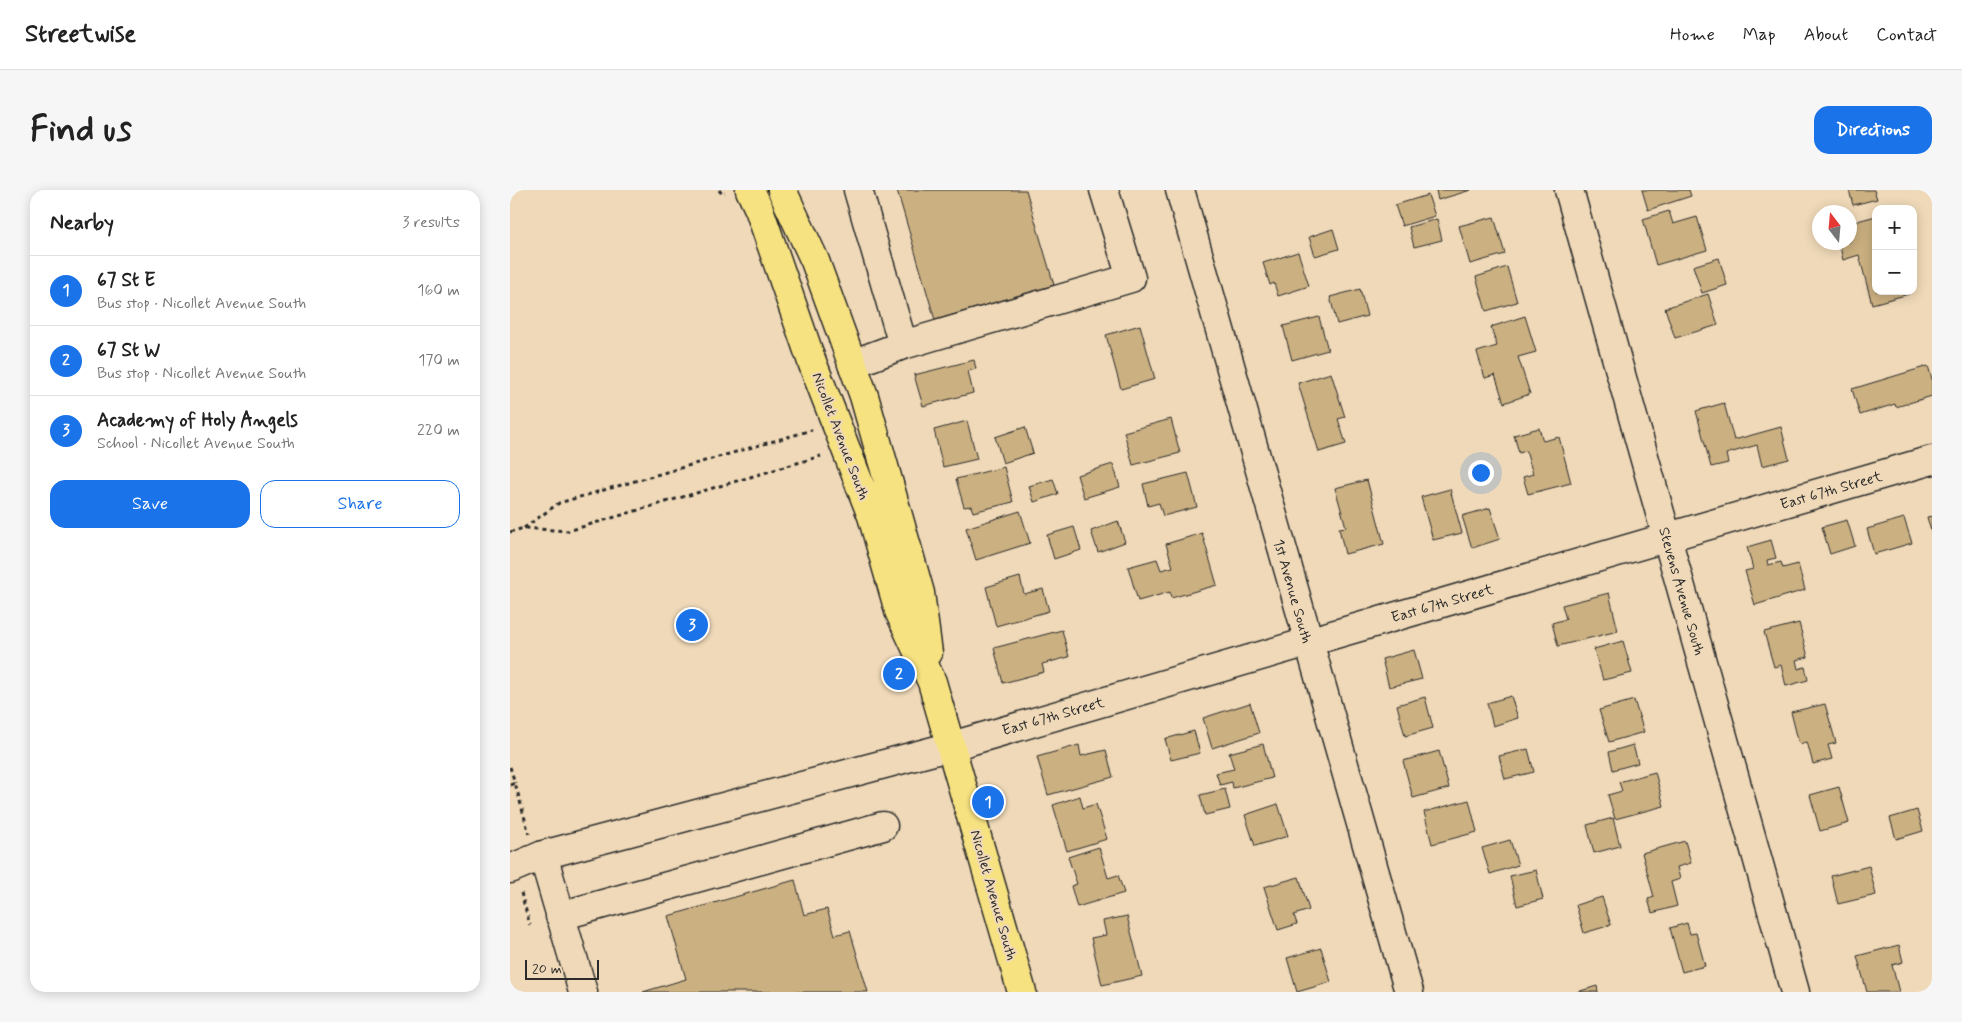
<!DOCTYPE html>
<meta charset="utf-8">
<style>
:root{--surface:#fff;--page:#f6f6f6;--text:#222;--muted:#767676;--line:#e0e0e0;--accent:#1a73e8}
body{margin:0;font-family:Mynerve,sans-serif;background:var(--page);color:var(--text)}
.controls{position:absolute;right:15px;top:15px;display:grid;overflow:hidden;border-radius:10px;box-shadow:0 2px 12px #0003}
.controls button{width:45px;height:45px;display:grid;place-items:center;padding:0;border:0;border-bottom:1px solid var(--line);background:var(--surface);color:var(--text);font:25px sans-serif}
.compass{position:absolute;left:1302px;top:15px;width:45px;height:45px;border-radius:50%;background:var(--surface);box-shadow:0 2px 12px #0003;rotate:344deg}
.scale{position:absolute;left:15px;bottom:12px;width:74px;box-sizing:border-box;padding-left:5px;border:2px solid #2b2b2b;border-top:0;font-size:14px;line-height:18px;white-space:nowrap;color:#2b2b2b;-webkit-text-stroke:4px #efd9b8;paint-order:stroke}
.you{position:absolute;left:970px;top:282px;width:18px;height:18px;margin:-12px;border:4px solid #fff;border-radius:50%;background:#1a73e8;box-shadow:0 0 0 8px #1a73e833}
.badge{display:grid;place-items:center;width:32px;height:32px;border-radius:50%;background:var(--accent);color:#fff;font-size:16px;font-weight:700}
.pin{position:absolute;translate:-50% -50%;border:2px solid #fff;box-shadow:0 1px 5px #0006}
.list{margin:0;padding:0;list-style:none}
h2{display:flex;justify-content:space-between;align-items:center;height:65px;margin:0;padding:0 20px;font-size:21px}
h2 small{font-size:16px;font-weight:400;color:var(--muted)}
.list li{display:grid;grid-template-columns:32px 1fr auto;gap:15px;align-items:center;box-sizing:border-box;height:70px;padding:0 20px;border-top:1px solid var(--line)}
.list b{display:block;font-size:19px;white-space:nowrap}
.list p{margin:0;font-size:16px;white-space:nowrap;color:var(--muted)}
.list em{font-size:16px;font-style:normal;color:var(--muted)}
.actions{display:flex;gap:10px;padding:15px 20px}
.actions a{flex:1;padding:11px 0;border:1px solid var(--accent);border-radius:15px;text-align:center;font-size:18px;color:var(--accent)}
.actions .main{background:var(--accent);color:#fff}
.map{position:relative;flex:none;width:1422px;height:802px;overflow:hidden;border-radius:15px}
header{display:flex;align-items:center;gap:30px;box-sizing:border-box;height:70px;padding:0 25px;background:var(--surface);border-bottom:1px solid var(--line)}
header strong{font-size:24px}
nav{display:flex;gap:28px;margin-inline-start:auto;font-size:18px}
.intro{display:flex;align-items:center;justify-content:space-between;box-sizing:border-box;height:120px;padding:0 30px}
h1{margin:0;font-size:35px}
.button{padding:12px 22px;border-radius:15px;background:var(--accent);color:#fff;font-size:18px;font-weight:700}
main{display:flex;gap:30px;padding:0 30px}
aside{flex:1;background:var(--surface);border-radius:15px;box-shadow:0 2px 12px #0003}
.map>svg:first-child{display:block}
</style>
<header>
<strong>Streetwise</strong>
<nav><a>Home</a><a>Map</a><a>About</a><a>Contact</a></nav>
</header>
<div class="intro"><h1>Find us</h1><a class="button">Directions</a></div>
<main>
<aside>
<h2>Nearby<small>3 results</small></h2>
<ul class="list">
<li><span class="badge">1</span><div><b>67 St E</b><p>Bus stop · Nicollet Avenue South</p></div><em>160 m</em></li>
<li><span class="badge">2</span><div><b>67 St W</b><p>Bus stop · Nicollet Avenue South</p></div><em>170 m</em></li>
<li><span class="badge">3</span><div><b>Academy of Holy Angels</b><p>School · Nicollet Avenue South</p></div><em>220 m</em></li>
</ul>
<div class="actions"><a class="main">Save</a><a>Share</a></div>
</aside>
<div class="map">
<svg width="1422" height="802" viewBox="0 0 1422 802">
<rect width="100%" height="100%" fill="#efd9b8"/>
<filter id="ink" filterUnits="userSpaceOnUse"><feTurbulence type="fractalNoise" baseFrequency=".02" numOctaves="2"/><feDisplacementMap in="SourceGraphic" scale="10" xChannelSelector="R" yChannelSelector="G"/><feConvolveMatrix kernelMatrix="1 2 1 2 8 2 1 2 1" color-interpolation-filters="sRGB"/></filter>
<g filter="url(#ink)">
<path fill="#cbb081" stroke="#2b2b2b" d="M387,0H516L544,95L425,130Z
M926,0H961L928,10Z
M1132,0H1179L1181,6L1138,20Z
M1339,0H1364L1367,9L1343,15Z
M918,5L925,26L892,36L885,15Z
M1159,21L1163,34L1187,27L1197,60L1146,75L1133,29Z
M1366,26V101H1398L1399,104L1362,114L1349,65L1333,70L1329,52H1340V33Z
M984,27L995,64L960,74L949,36Z
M927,29L932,50L904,57L899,37Z
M823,39L829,59L805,66L799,47Z
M788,62L799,96L768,106L764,93L760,95L753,73Z
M1209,68L1217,95L1192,103L1183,76Z
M997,77L1007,112L976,121L966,87Z
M850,99L857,126L827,134L820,107Z
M1198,104L1208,135L1165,148L1155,118Z
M1015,126L1026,162L1008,167L1020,204L994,213L985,185L975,188L967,162L987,156L981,137Z
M809,127L818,160L782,170L773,136Z
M630,135L645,189L611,199L596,145Z
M464,170L466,179L458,181L463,203L413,216L404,185Z
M1418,176L1422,189V206L1386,217L1385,214L1350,225L1342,199Z
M821,183L835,227L828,229L836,254L809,262L788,193Z
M1214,213L1224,250L1271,237L1279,269L1252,276L1247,255L1216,264L1218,273L1201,277L1186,221Z
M661,229L670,263L623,275L614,242Z
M457,231L467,269L433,277L424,240Z
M515,237L523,263L493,273L485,247Z
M1029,238L1033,251L1049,247L1061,293L1018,304L1013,287L1023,284L1016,261L1009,263L1004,245Z
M603,274L610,297L574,308L567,285Z
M494,277L503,312L463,322L461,316L454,317L446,289Z
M678,283L687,317L653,326L649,313L638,316L633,294Z
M543,289L548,304L524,312L519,296Z
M857,290L874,354L835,364L829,338L836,337L825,298Z
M940,299L952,343L923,350L911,307Z
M980,318L990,349L962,358L952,326Z
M510,321L520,353L466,370L456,338Z
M1422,326V345L1417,327Z
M1394,328L1402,353L1364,364L1357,339Z
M1337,330L1345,356L1320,364L1312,337Z
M608,331L615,352L588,362L581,341Z
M564,337L571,360L544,369L537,345Z
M692,343L707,395L661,408L660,402L628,411L618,377L647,369L651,380L663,377L656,354Z
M1261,350L1266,368L1257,370L1258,375L1271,372L1273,378L1288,374L1295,400L1245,415L1235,381L1243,379L1237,357Z
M510,387L514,404L533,399L539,421L486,436L476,397Z
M1099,403L1108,441L1048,456L1042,433L1056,429L1052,415Z
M1289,433L1298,467L1286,470L1288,479L1295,477L1298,490L1276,496L1271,475L1264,477L1254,442Z
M552,440L559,467L532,474L534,482L493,493L484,458Z
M1113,451L1122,483L1093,490L1084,459Z
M904,460L912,489L879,497L872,469Z
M1001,506L1008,528L983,536L977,513Z
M915,507L923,538L895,546L887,515Z
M1124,510L1134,542L1099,552L1089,520Z
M740,513L749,543L702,558L693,528Z
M1315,514L1326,553L1318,555L1322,569L1303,574L1297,552L1289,554L1281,522Z
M684,541L690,563L661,570L655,549Z
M753,554L762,588L723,598L722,592L710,595L706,583L724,579L719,563Z
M569,555L571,566L596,560L603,587L538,605L527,567Z
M1123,555L1128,573L1103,580L1099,562Z
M1018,559L1024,582L995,589L989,566Z
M929,561L939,598L903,608L893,571Z
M1145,582L1154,616L1105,629L1098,605L1112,601L1109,592Z
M1329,597L1339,633L1310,641L1300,605Z
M715,599L720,619L695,625L690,605Z
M570,606L573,618L586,614L597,649L557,661L543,615Z
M959,610L967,642L922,654L914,622Z
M768,614L778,646L745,656L735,625Z
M1407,620L1413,641L1386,649L1380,628Z
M1103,628L1110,656L1084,663L1077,635Z
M1000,650L1008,675L980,684L972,658Z
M1175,651L1181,673L1167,677L1170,689L1161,692L1167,716L1142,723L1138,709L1144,707L1132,663Z
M589,657L598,688L608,685L614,703L567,717L561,696L567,694L558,667Z
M1359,676L1366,705L1328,714L1321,686Z
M1026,680L1033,709L1007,716L1000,686Z
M789,687L799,720L784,725L787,734L768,740L754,697Z
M285,690L294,725L317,719L325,745L340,741L358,802H133L176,789L158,726Z
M1092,707L1101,735L1074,743L1066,715Z
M617,726L632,786L592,795L581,748L596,745L593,731Z
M1177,733L1180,744L1186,743L1195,776L1172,782L1160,738Z
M1389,755L1393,772L1382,775L1389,802H1357L1347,766Z
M811,758L821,792L787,802L777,768Z
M1087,796L1088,802H1067Z"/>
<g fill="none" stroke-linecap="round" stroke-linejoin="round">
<defs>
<path id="minor" d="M348,0L393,155L621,88L594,0
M670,0L899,802
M1059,0L1285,802
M342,174L393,155
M33,665L73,802
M0,679L33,665L442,556L1422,270
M50,726L373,636"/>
<path id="major" d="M240,0L249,19L302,172L362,326L389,421L422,492L512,802
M272,0L305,71L354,206L410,403L418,463"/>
</defs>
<use href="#minor" stroke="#2b2b2b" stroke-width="31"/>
<use href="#major" stroke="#2b2b2b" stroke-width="31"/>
<path stroke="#2b2b2b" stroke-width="3" stroke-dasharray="4 4" stroke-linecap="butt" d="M209,0L212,4L215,3
M14,338L49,313L302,240
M0,342L14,338L58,341L311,266
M0,577L5,593
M0,595L5,593L19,644
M11,703L20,735"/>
<use href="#minor" stroke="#efd9b8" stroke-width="28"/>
<use href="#major" stroke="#f7e281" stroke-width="28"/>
</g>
</g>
<g text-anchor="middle" stroke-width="4" stroke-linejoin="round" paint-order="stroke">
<g font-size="15" fill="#2b2b2b" stroke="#efd9b8">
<text transform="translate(331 246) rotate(69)" y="5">Nicollet Avenue South</text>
<text transform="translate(1321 300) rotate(-16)" y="5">East 67th Street</text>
<text transform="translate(783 401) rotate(74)" y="5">1st Avenue South</text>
<text transform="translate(1172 401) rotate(74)" y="5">Stevens Avenue South</text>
<text transform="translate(932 413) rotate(-16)" y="5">East 67th Street</text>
<text transform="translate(543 526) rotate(-16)" y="5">East 67th Street</text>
<text transform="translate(484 705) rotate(74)" y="5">Nicollet Avenue South</text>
</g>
</g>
</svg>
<div class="controls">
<button>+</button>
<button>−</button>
</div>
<svg class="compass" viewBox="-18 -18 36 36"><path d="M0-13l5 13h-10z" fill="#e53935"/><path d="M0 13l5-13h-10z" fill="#767676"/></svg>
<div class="scale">20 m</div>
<div class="you"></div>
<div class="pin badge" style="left:478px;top:612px">1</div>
<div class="pin badge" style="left:389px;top:484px">2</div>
<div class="pin badge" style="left:182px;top:435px">3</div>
</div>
</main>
